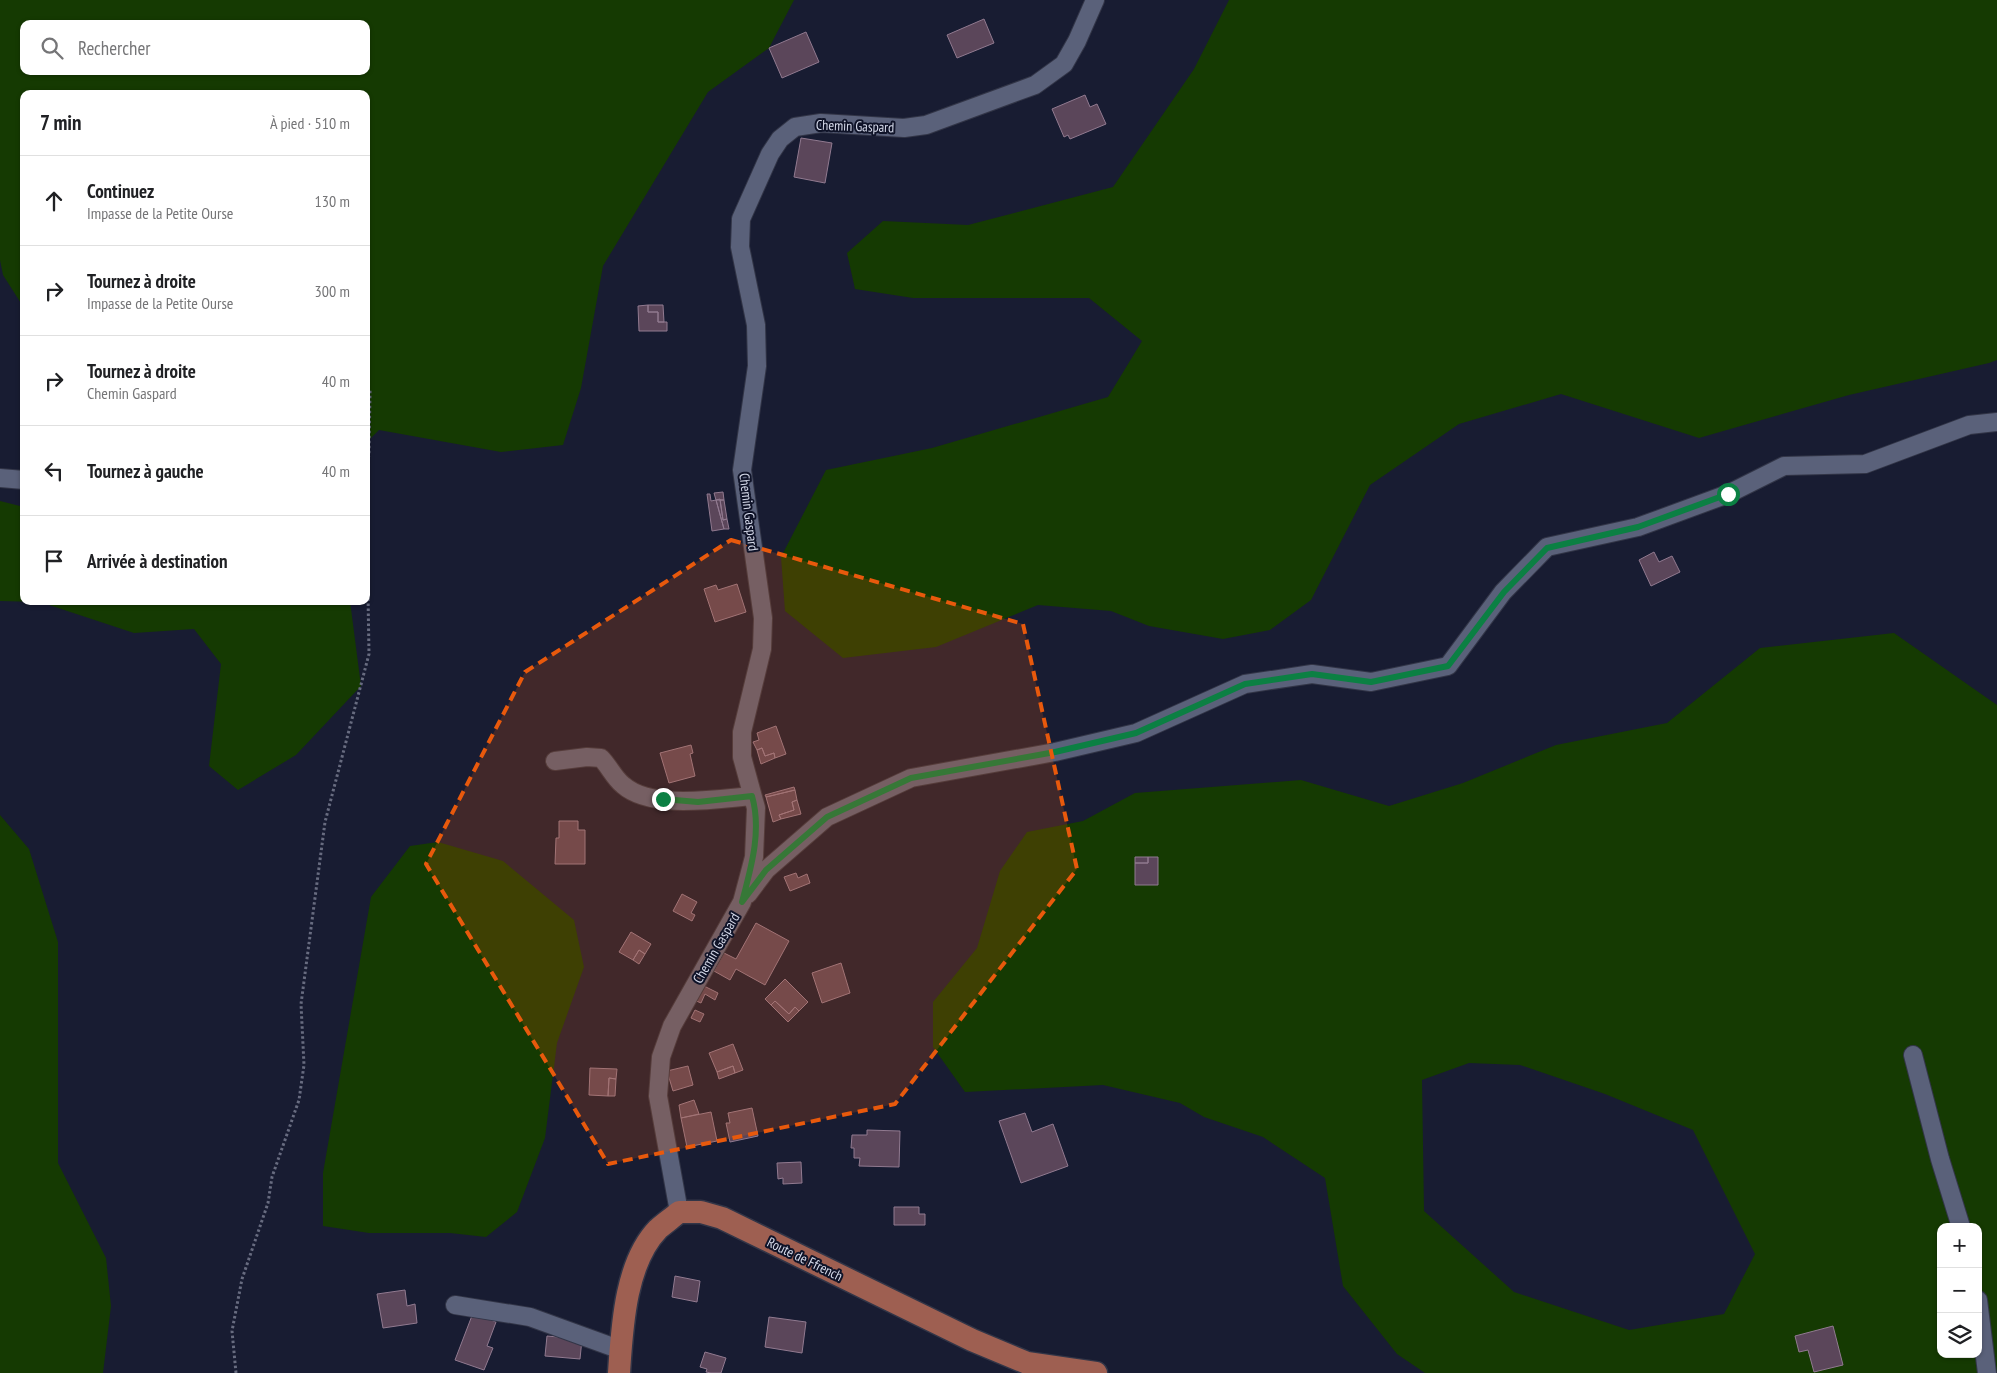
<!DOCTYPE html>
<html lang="fr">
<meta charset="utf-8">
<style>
:root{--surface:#fff;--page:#f6f6f6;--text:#202124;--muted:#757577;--line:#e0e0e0}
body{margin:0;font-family:"PT Sans Narrow",sans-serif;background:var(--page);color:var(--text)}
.controls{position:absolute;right:15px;bottom:15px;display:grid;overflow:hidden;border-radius:10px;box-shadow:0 1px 4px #0004}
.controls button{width:45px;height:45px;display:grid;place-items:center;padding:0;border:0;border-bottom:1px solid var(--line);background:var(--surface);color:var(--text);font:25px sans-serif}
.stop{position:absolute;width:15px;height:15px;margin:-11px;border:4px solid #0b8043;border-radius:50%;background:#fff}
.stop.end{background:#0b8043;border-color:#fff;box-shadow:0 1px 5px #0008}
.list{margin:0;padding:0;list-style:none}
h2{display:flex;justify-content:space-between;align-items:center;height:65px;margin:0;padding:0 20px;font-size:21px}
h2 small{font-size:16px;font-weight:400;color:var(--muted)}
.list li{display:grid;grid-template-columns:32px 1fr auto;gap:15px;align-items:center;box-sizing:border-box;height:90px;padding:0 20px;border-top:1px solid var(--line)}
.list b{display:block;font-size:19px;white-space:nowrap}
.list p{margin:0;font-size:16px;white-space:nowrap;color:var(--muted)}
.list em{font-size:16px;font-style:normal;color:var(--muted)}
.icon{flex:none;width:28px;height:28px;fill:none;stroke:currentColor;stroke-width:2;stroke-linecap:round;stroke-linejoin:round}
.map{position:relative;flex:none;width:1997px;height:1373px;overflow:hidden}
.search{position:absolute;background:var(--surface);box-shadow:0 1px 4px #0004;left:20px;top:20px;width:350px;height:55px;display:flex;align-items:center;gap:12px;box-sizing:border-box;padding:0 18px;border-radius:10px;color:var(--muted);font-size:19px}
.panel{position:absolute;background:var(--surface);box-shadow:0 1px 4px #0004;left:20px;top:90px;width:350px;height:515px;border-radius:10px}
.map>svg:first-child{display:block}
</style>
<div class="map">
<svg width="1997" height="1373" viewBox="0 0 1997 1373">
<rect width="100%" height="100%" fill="#181c32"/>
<path fill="#153a02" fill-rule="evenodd" d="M0,0H794L769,48L708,92L603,266L581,388L563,445L501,452L379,430L366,443V94H24V308L3,275L0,260ZM24,24H366V71H24Z
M1229,0H1997V360L1989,363L1849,395L1699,438L1561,394L1459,424L1370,485L1311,600L1270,630L1223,639L1149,626L1111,611L1038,605L936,647L843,658L785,611L781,557L826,470L932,448L1108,397L1142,341L1089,298H913L855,289L847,253L883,221L968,225L1113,187L1194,69Z
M0,501L24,507V601H350L361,686L296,755L238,790L209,766L221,664L194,629L134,633L40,602L0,601Z
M1894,633L1997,705V1373H1425L1397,1354L1343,1286L1325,1178L1263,1137L1204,1117L1180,1103L1103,1085L965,1092L933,1047V1002L977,948L1000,871L1027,832L1083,821L1135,793L1301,780L1389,806L1463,783L1556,745L1667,723L1760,648ZM1469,1063L1520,1065L1605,1094L1693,1130L1755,1254L1724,1314L1629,1330L1514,1292L1424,1211L1422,1080ZM1941,1227H1978V1354H1941Z
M0,815L29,849L58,942V1163L106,1258L111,1306L103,1373H0Z
M438,842L503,861L574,920L584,967L557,1043L545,1138L517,1212L486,1237L450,1233H369L323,1226V1173L371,897L410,846Z"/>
<path fill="#5b465a" stroke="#917a90" d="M984,19L994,43L957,58L947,35Z
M806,32L819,62L782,78L769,48Z
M1085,95L1090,107L1097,104L1106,124L1070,139L1068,135L1064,137L1052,109Z
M801,138L832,143L825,183L794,177Z
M648,305H663L664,322H658V312H648Z
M648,305V312H658V322H667V331H639L638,306Z
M723,492L724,500H716L714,493Z
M707,494H710L711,501L716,500L724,529L712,531Z
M720,499L723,520L727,519L729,529H724L716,500Z
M720,500H724L727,519L723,520Z
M1654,552L1659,562L1672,556L1680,572L1651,586L1639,560Z
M737,584L746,612L715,622L704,589L716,585L718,590Z
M776,726L786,754L775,758L774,753L765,756L762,748L757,750L753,742L759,740L757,733Z
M691,745L693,753L690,754L695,776L669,783L660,753Z
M762,748L765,756L774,753L775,758L761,764L757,750Z
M794,787L795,790L766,797L765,795Z
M795,790L797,800L792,802L794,810L779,815L781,819L773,822L766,797Z
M797,800L801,814L781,819L779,815L794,810L792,802Z
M559,821H578V830H585V864H555L556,838H559Z
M1135,857H1148V863H1135Z
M1148,857H1158V885H1135V863H1148Z
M796,873L798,878L807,874L810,883L790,891L784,877Z
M682,894L697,902L691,913L695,915L692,921L673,911Z
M756,923L789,941L765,985L736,969L730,980L714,971L724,953L736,959Z
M631,932L651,944L645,954L639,950L633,960L619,952Z
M639,950L645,954L639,964L633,960Z
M841,963L850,993L822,1003L812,973Z
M785,979L808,1002L799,1011L795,1007L789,1014L775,1001L771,1005L765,999Z
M702,985L718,993L715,1000L705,994L701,1003L694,1000Z
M775,1001L789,1014L795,1007L799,1011L788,1022L771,1005Z
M695,1010L704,1014L700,1022L691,1018Z
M733,1044L743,1070L735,1073L733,1066L717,1072L709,1053Z
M688,1066L693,1085L673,1091L667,1071Z
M733,1066L735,1073L719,1079L717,1072Z
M590,1068L617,1069L616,1079L609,1078L608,1096L589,1095Z
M609,1078L616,1079L615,1096H608Z
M694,1100L699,1114L681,1118L679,1105Z
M752,1108L758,1136L730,1142L726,1123H730L728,1113Z
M711,1112L717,1141L687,1147L681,1118Z
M1025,1113L1032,1132L1053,1124L1068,1166L1021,1183L999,1121Z
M867,1130L900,1131L899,1167L859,1166L860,1158H854V1148H851L852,1135H867Z
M801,1162L802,1183L783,1184V1178L778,1179L777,1163Z
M894,1207H919V1214H925V1225H894Z
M675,1276L700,1281L697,1302L672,1297Z
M405,1290L407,1306L415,1304L417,1323L383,1328L377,1294Z
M473,1313L496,1322L487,1346L493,1348L484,1370L455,1360Z
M769,1317L806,1322L802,1353L765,1347Z
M1833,1326L1843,1365L1814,1372L1808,1350L1799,1352L1795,1336Z
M547,1336L582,1339L580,1359L545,1356Z
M705,1352L726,1358L721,1373H711L706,1372L707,1369L700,1367Z"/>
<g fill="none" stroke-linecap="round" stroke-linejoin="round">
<defs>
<path id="minor" d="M0,478L24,480
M555,761L587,757L601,758C609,766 614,778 623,785C651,810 717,799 752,796
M748,894L766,870L827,817L911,778L1055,752L1136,733L1245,684L1312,674L1371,682L1448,666L1503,592L1547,547L1638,527L1728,494L1784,466L1865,464L1969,425L1997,422
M1913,1055L1940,1159L1961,1227
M679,1212L658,1096L661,1057L672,1026L742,902L754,857L756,808L742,757V732L762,649L763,618L742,470L757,366L756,325L740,247L741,219L770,154L780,139L795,127L821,123L904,128L926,125L1035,85L1064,64L1077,41L1095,0
M1978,1300L1987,1373
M455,1305L530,1317L621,1350"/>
<path id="major" d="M619,1373C622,1328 625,1263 658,1229C665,1223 672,1218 679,1212H701L722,1218L972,1340L1027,1363L1096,1373"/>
</defs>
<use href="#minor" stroke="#323547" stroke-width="20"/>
<use href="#major" stroke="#323547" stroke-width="25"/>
<path stroke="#686c80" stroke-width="3" stroke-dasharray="2.5 2.5" stroke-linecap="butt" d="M366,473L369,454L370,390
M236,1373L232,1331L242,1279L268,1203L272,1177L299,1100L304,1065L301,1004L325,822L369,654L368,595L366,572"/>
<use href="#minor" stroke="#5a617a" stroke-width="18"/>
<use href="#major" stroke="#9e5f51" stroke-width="22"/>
</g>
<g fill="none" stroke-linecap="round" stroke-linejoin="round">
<path stroke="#0b8043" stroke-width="6" d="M663,799L698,802L752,796C762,831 751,868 742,902L766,870L827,817L911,778L1055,752L1136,733L1245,684L1312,674L1371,682L1448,666L1504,592L1547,548L1638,527L1728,494"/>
</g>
<path fill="#e8590c" fill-opacity="0.2" stroke="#e8590c" stroke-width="4" stroke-dasharray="10 6" stroke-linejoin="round" d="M731,540L1023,624L1077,869L895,1104L608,1164L426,864L525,672Z"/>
<g text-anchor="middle" stroke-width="4" stroke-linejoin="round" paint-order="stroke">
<g font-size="14" fill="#d6daea" stroke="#0f1328">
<text transform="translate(855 126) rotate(2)" y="5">Chemin Gaspard</text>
<text transform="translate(749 512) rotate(83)" y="5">Chemin Gaspard</text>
<text transform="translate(716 948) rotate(-60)" y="5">Chemin Gaspard</text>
<text transform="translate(805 1259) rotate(26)" y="5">Route de Ffrench</text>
</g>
</g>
</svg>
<div class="controls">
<button>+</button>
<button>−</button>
<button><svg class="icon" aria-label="layers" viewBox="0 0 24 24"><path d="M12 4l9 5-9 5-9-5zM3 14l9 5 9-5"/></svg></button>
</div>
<div class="stop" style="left:1728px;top:494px"></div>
<div class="stop end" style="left:663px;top:799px"></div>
<div class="search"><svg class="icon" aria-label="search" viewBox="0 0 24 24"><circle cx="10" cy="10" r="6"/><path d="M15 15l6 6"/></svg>Rechercher</div>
<section class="panel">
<h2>7 min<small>À pied · 510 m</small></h2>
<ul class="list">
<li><svg class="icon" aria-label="ahead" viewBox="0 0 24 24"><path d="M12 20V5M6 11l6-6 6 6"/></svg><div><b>Continuez</b><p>Impasse de la Petite Ourse</p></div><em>130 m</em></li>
<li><svg class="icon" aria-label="right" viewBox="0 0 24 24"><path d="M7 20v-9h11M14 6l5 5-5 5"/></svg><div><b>Tournez à droite</b><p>Impasse de la Petite Ourse</p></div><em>300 m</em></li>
<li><svg class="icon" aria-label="right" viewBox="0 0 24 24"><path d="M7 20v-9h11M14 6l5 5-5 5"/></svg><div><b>Tournez à droite</b><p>Chemin Gaspard</p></div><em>40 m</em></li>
<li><svg class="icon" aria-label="left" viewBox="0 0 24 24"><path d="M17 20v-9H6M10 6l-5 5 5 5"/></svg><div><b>Tournez à gauche</b></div><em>40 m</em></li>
<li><svg class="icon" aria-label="arrive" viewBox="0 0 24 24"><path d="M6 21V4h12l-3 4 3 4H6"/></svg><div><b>Arrivée à destination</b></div></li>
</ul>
</section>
</div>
